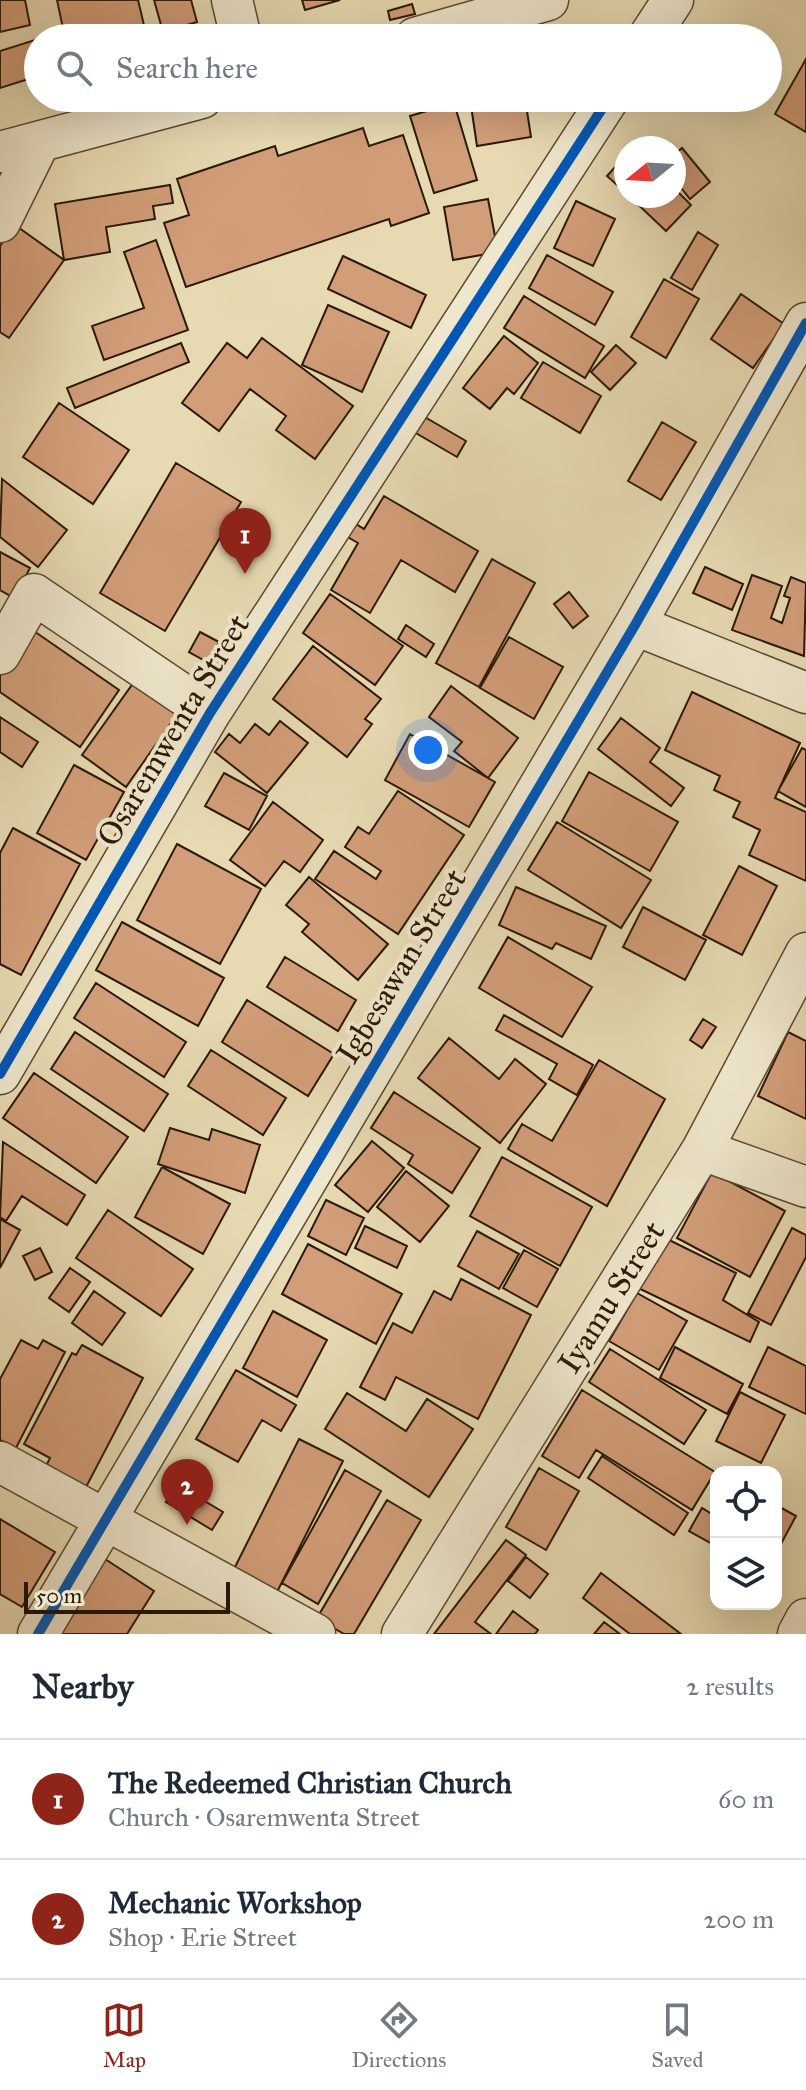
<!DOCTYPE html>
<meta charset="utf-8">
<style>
:root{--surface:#fff;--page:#f6f6f7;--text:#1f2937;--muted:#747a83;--line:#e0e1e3;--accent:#8f2418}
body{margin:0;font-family:"IM FELL Great Primer",serif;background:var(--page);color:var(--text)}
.controls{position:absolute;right:24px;bottom:24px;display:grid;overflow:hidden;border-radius:16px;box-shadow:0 8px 32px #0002}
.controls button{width:72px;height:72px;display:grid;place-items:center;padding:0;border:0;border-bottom:2px solid var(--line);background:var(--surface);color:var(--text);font:40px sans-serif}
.compass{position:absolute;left:614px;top:136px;width:72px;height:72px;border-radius:50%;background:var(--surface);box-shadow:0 8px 32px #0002;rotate:252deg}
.scale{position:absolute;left:24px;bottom:20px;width:206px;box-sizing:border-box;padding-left:8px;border:4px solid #2c1907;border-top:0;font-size:22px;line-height:28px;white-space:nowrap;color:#2c1907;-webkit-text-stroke:6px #efe7cd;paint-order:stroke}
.you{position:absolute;left:428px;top:750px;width:28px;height:28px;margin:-20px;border:6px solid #fff;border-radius:50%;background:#1a73e8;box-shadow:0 0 0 12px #1a73e833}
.badge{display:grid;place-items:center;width:52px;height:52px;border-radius:50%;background:var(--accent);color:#fff;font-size:26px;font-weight:700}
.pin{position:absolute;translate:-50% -66px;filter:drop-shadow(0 2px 4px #0008)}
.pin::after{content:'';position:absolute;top:42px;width:28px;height:24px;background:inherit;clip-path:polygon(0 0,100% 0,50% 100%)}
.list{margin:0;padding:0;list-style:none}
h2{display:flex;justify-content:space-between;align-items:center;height:104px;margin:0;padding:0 32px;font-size:34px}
h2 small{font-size:26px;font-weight:400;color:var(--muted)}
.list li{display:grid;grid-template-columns:52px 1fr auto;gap:24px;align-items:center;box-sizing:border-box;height:120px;padding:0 32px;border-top:2px solid var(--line)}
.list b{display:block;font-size:30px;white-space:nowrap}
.list p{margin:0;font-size:26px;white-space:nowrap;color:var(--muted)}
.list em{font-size:26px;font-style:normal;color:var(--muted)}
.icon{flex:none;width:44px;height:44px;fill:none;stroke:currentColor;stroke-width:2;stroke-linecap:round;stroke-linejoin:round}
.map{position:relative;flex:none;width:806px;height:1634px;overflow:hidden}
.search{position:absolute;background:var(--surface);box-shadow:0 8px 32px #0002;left:24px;right:24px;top:24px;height:88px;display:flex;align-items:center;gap:20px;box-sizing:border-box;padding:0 28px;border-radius:44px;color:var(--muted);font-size:30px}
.sheet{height:344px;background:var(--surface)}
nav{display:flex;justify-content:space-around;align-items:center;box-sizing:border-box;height:112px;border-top:2px solid var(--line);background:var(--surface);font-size:22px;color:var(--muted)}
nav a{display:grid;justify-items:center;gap:4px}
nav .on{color:var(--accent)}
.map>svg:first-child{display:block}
</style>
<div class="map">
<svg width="806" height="1634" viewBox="0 0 806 1634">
<rect width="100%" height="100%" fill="#e7dab2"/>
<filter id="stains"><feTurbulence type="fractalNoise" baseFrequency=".0025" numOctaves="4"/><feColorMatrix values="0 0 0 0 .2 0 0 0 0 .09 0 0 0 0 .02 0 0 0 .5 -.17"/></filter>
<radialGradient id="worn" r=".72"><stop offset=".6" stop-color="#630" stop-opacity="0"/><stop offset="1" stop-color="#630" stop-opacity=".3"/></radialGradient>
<path fill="#d29e79" stroke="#2c1907" stroke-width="2" d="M0,0H25L30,25L0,32Z
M57,0H138L147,38H65Z
M154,0H191L197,22L163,32Z
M302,0H340L305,10Z
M412,4L415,14L390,20L388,11Z
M38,39V76L0,88V51Z
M806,59V132L775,114Z
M525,98L531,137L477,146L470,99Z
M454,103L477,180L434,193L410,116Z
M363,128L369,146L403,135L429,213L391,226L389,219L186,287L164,223L189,215L177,179L275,146L278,156Z
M682,148L710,182L690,199L674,179V155Z
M626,155V193L607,176Z
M170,185L173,203L153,206L155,219L106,227L110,252L64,260L55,204Z
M674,188L691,205L666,231L629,196H674Z
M488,199L498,252L453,260L444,207Z
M576,201L615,219L593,266L554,248Z
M15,225L64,260L9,338L0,332V246Z
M698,232L718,245L692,290L671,278Z
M156,240L188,330L104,360L92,326L144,308L124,252Z
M547,255L613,292L595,325L529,288Z
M343,256L426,295L411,328L328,289Z
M664,279L699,299L666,358L631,337Z
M741,294L784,324L753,368L711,339Z
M524,296L604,346L585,378L504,328Z
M328,305L389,332L362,392L302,365Z
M504,336L538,363L514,394L507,388L490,409L463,388Z
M262,338L353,406L315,459L276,430L286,416L250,389L219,431L182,403L227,343L247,358Z
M181,343L189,362L75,408L67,388Z
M616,345L636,363L610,390L591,372Z
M543,362L601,396L580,433L521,398Z
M59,403L129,450L93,504L23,457Z
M423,416L466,441L457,457L414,432Z
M662,422L696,442L661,500L628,481Z
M176,463L241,502L165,631L100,593Z
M2,479L67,530L38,567L0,537Z
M384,496L478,551L455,592L401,560L370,613L331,590L358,543L337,531L345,517L364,529Z
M0,552L30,568L14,598L0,590Z
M492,559L535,583L479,687L436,663Z
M705,567L743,584L732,610L693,593Z
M752,575L782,586L771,618L782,623L790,598L784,596L791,577L806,583L804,656L732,630Z
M569,592L588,616L573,628L554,604Z
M330,594L403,646L375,685L303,633Z
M406,625L434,644L426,657L398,639Z
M31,629L119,690L80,747L0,692V676Z
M200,632L219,642L207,662L189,652Z
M509,637L563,667L534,719L480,688Z
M313,646L381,699L365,719L372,724L347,757L273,699Z
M134,682L178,713L126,787L82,755Z
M451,686L518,738L488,778L454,751L462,742L429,717Z
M692,692L800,743L775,798L806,812V881L749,855L760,830L733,817L740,802L714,790L720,776L665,750Z
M0,717L38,742L22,767L0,752Z
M621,718L660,748L650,762L684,788L671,806L598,749Z
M280,721L308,743L267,793L215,752L229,734L240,743L255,724L269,735Z
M410,734L495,782L469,827L385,780Z
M802,748L806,750V807L778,791Z
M74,765L124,792L86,860L37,833Z
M589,772L678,822L650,871L562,821Z
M224,773L267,796L249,830L205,806Z
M398,791L464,835L398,934L315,879L334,851L376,879L381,871L345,847L358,827L369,834Z
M273,802L323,840L300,872L284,861L265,886L230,860Z
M557,822L651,880L621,928L528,870Z
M13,828L80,864L21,975L0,964V853Z
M177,844L261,889L220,964L137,920Z
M739,866L777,886L742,955L703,935Z
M309,877L388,944L358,980L302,932L309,924L286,905Z
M516,887L606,926L591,959L556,943L552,949L499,925Z
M643,907L706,940L685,980L623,947Z
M122,922L224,978L198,1026L96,970Z
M508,937L592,987L562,1037L479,988Z
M285,957L356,1000L338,1031L267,987Z
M96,983L186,1042L164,1077L74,1018Z
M247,1000L334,1054L308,1096L222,1042Z
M504,1015L593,1065L577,1095L549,1079L557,1064L496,1030Z
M703,1019L716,1027L702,1048L690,1040Z
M75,1032L168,1094L144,1131L51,1069Z
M788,1032L806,1041V1119L758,1096Z
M449,1038L499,1079L515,1059L546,1084L500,1143L418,1078Z
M211,1050L286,1098L263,1135L188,1086Z
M599,1060L665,1099L607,1206L508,1149L522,1124L552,1141Z
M34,1073L128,1137L96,1183L3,1118Z
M394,1092L480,1148L452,1193L408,1164L413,1155L371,1128Z
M170,1128L209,1140L212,1129L260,1145L245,1193L158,1164Z
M372,1141L404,1168L368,1212L335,1185Z
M3,1142L85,1195L67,1225L22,1196L6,1221L0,1217Z
M502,1157L592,1207L560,1266L470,1216Z
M162,1167L230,1204L203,1254L135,1217Z
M406,1171L449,1206L420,1242L377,1207Z
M712,1172L785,1211L750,1277L677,1238Z
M326,1200L364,1218L346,1255L308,1236Z
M108,1210L193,1269L161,1316L76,1258Z
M0,1219L20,1230L0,1268Z
M365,1226L407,1246L397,1268L355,1248Z
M792,1228L806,1235V1257L771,1325L748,1313Z
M477,1231L519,1254L499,1289L458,1266Z
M659,1235L736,1273L723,1300L759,1322L750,1342L634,1286Z
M308,1244L402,1294L376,1344L282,1294Z
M40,1248L52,1272L35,1280L23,1256Z
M524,1250L558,1269L537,1307L503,1288Z
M70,1268L90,1282L69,1312L49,1298Z
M461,1279L531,1315L478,1419L396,1377L385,1400L360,1387L393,1323L412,1333L434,1291L451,1300Z
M94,1291L125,1313L102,1345L72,1323Z
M637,1293L687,1321L659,1370L609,1341Z
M273,1311L327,1340L297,1397L243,1368Z
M21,1340L38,1349L43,1340L65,1352L16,1448L0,1440V1379Z
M82,1345L143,1378L84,1491L44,1470L50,1458L24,1444L72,1353L76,1355Z
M675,1347L743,1384L727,1414L660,1378Z
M768,1347L806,1366V1414L749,1387Z
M610,1349L706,1410L684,1444L589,1382Z
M236,1370L296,1405L281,1431L262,1420L238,1462L196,1439Z
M582,1390L715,1472L692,1510L596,1450L579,1478L542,1456Z
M740,1392L785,1415L761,1463L716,1441Z
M347,1393L406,1431L427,1399L473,1429L429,1497L325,1429Z
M299,1439L343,1461L275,1596L232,1573Z
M602,1456L688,1513L674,1535L588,1478Z
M539,1468L579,1491L546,1550L506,1527Z
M345,1470L381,1491L318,1604L282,1583Z
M176,1484L223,1512L212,1530L166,1502Z
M387,1500L421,1520L354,1634H344L317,1618Z
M776,1505L796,1516L776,1553Z
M716,1506V1546L689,1531L702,1508L712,1514Z
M0,1519L55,1552L22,1607L0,1594Z
M506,1540L526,1555L475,1622L491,1634H434Z
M526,1557L548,1574L530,1598L508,1581Z
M105,1559L154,1591L127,1634H58Z
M601,1573L681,1634H630L583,1598Z
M513,1611L538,1630L535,1634H496Z
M604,1622L620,1634H594Z"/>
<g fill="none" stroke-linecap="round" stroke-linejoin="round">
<defs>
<path id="minor" d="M232,0L241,38
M415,38L548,0
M648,38L673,0
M0,152L202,98
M0,222L39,143
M635,625L806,693
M0,654L34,594L210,713
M0,1074L210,713L609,98
M702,1150L806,1187
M0,1462L315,1634
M38,1634L635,625L806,323
M402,1634L702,1150L806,953
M798,1634L806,1619"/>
</defs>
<use href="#minor" stroke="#5b4932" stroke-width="43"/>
<use href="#minor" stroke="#efe7cd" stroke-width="40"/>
<defs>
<path id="cycleway" d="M0,1074L210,713L609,98
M38,1634L635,625L806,323"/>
</defs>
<use href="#cycleway" stroke="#efe7cd" stroke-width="15"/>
<use href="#cycleway" stroke="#0057b8" stroke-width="10"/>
</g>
<g text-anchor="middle" stroke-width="8" stroke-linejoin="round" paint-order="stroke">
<g font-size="32" fill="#2c1907" stroke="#efe7cd">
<text transform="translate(173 730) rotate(-59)" y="11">Osaremwenta Street</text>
<text transform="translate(401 966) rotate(-59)" y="11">Igbesawan Street</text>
<text transform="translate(611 1297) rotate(-58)" y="11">Iyamu Street</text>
</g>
</g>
<rect width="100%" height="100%" filter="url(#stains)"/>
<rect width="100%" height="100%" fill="url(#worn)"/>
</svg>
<div class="controls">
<button><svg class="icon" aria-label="locate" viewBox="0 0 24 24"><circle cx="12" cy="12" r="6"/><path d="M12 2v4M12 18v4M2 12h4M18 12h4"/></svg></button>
<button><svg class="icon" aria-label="layers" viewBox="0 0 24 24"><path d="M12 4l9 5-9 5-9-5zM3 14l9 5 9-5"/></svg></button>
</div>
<svg class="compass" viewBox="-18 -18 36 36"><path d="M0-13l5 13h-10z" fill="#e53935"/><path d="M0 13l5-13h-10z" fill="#747a83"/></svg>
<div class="scale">50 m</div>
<div class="you"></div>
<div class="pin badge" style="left:245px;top:574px">1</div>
<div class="pin badge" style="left:187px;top:1525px">2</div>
<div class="search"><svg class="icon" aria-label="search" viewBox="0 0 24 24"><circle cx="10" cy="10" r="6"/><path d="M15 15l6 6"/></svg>Search here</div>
</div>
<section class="sheet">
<h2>Nearby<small>2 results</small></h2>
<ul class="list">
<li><span class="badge">1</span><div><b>The Redeemed Christian Church</b><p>Church · Osaremwenta Street</p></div><em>60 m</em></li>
<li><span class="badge">2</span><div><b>Mechanic Workshop</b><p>Shop · Erie Street</p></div><em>200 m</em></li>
</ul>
</section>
<nav>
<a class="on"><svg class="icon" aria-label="map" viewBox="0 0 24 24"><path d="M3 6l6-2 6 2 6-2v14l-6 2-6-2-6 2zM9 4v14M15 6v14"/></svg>Map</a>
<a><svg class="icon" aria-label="directions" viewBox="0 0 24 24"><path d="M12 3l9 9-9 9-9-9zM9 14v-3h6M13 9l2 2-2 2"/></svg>Directions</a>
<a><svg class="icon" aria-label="saved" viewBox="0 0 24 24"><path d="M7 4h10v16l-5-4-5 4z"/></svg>Saved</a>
</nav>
